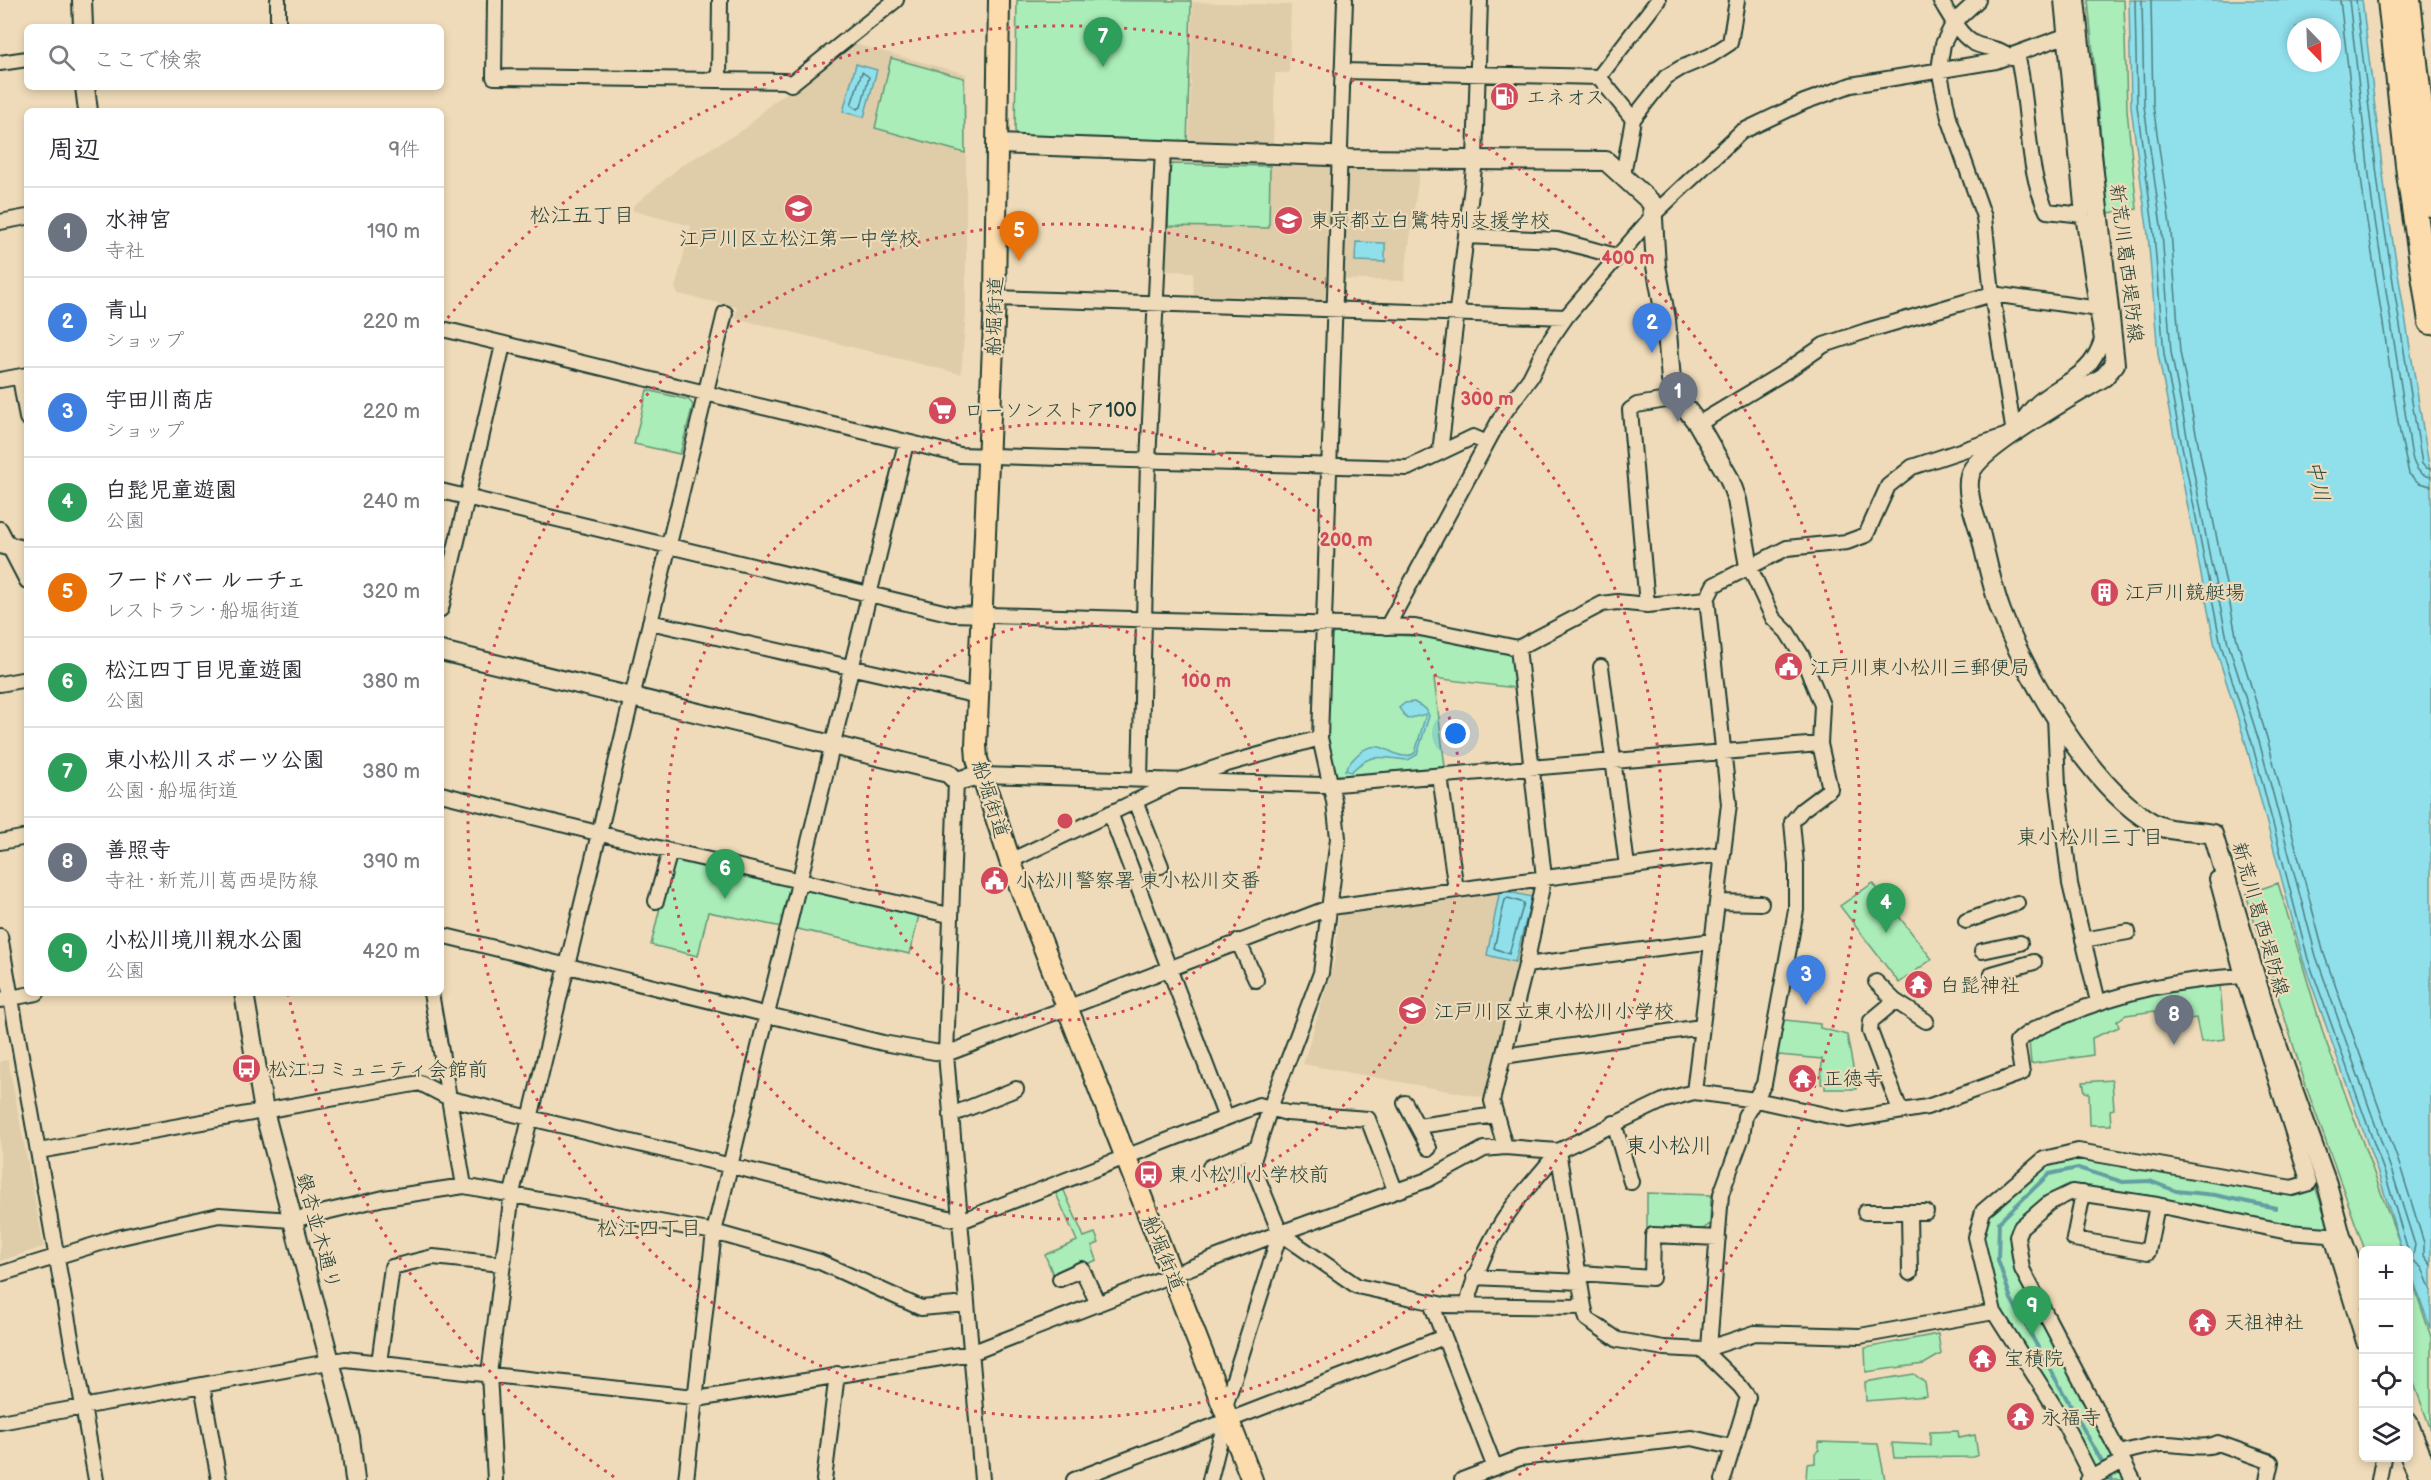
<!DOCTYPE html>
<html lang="ja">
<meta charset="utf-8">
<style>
:root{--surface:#fff;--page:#f2f2f3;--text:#2b2b33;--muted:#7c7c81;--line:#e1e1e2;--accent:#d1495b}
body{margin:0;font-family:"Balsamiq Sans","Klee One",sans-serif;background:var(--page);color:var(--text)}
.controls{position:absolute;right:18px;bottom:18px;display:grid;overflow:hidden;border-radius:9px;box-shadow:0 3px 9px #0003}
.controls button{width:54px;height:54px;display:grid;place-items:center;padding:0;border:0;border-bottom:2px solid var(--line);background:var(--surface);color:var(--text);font:30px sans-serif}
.compass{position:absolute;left:2287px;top:18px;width:54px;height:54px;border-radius:50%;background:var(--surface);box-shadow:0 3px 9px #0003;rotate:157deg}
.you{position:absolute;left:1456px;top:734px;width:21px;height:21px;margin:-15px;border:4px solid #fff;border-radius:50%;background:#1a73e8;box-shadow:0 0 0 9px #1a73e833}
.badge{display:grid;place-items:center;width:39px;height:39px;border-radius:50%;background:var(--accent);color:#fff;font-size:20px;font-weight:700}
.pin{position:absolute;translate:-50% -50px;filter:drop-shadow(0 2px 3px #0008)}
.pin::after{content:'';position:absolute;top:32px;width:21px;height:18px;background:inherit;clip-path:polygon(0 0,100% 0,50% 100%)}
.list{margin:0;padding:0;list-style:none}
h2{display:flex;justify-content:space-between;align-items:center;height:78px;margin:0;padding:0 24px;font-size:26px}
h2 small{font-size:20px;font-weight:400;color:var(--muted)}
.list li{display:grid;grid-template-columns:39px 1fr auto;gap:18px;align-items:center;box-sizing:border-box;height:90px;padding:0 24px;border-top:2px solid var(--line)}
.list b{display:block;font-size:22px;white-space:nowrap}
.list p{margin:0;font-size:20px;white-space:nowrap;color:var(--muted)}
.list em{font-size:20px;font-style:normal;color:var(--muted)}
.icon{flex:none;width:33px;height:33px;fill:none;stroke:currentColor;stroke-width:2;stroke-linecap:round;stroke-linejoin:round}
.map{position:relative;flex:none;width:2431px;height:1480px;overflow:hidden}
.search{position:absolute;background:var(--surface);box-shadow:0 3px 9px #0003;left:24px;top:24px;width:420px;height:66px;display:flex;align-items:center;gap:15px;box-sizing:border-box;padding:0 21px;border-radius:9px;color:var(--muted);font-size:22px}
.panel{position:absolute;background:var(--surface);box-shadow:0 3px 9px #0003;left:24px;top:108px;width:420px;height:888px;border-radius:9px}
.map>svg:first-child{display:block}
</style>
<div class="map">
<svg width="2431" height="1480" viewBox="0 0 2431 1480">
<rect width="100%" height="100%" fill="#efdbb9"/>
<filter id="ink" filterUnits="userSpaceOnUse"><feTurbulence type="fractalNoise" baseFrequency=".0167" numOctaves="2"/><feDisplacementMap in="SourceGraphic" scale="12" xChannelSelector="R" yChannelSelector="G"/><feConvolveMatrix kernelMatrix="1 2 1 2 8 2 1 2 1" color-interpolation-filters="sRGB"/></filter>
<g filter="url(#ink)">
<path fill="#dfcda9" d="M1193,2L1291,5L1289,73H1275L1273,148L1189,146Z
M855,44L966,74V314L961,374L735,318L737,307L678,294L675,288L691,226L633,211V206L682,165L746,128L772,103Z
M1169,162L1327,164L1331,168L1350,169L1420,168L1404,281L1330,279L1328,298L1320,303L1194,299L1193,272L1163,271Z
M1529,885L1537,890L1486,1098L1303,1064L1335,958L1339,911Z
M8,1060L44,1247L0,1261V1061Z"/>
<path fill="#aaedb8" stroke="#649576" stroke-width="1.5" d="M1017,0L1191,1L1187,146L1023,140L1015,132Z
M2088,0H2124L2127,110L2137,209L2108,213Z
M891,58L964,78L965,153L875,128Z
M1170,164L1270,166L1269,228L1168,226Z
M647,390L689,400L693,405L680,454L634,444Z
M1334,632L1430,637L1505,652L1512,656L1515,688L1434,678L1445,767L1333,776L1326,741L1330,639Z
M672,857L790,886L782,927L708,912L698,956L651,945Z
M1873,883L1932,959L1899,983L1840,906Z
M2278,883L2324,1036L2402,1250H2365L2307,1089L2246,894Z
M802,887L919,915L910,954L793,928Z
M2220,986L2225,1039L2201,1042L2196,1018L2157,1023L2155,1011L2126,1015L2117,1021L2119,1027L2092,1038L2093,1055L2031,1064L2029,1041L2036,1035L2105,1007L2160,990Z
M1785,1020L1820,1024V1028L1847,1035L1857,1089H1825V1084H1821L1822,1059L1779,1055L1776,1065H1773L1781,1021Z
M2112,1080L2114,1109L2110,1110L2111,1125H2090L2089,1093L2085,1092L2083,1082Z
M2078,1154L2290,1192L2316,1189L2330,1231L2294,1230L2078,1188L2014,1232L2010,1243L2012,1259L2031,1305L2129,1480H2099L1998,1310L1981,1245L1986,1213L2045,1162Z
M1062,1186L1084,1237L1095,1233L1099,1243L1092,1246L1097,1260L1054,1277L1045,1255L1077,1241L1054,1189Z
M1647,1193L1711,1195L1710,1224L1703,1229L1647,1228Z
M2409,1270L2431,1337V1430L2409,1370Z
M1938,1334L1941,1354L1924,1364L1866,1372L1865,1348Z
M1914,1374L1925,1383L1927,1396L1866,1401L1865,1382Z
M1958,1431L1959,1438L1975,1435L1978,1455L1973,1457L1894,1458L1892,1443L1930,1445V1432Z
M1819,1442L1878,1444L1885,1480H1806L1807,1464L1815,1463V1453L1819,1450Z"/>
<path fill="#90e0ec" stroke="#639fa2" stroke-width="1.5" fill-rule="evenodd" d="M2129,0H2362L2386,199L2431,478V1330L2409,1268L2408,1250H2402L2379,1176L2303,960L2246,744L2215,646L2158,354L2148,235L2131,107ZM2296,27H2332V63H2296Z
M856,64L877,70L864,117L843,112Z
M1356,242L1385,243V262L1355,261Z
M1414,702L1426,709L1429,716L1417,755L1408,760C1382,758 1372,751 1351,772L1345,770C1378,720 1392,768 1415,753L1426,714L1407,719L1399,708L1405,703Z
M1500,890L1532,897L1515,962L1487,955Z"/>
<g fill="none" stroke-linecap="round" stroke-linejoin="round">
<path stroke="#4c7e7e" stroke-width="1.5" d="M2135,0L2137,106L2154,234L2164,354L2221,645L2252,743L2308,959L2385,1174L2408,1250
M2142,0L2144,106L2162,233L2171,352L2211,563L2228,643L2259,741L2316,956L2392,1172L2415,1245L2412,1260L2422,1268L2431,1290
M2151,0L2153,105L2171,232L2180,352L2237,640L2267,738L2324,954L2401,1169L2424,1243V1256L2431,1265
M2340,0L2364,202L2400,433L2409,474L2419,483L2431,486
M2349,0L2372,201L2408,431C2411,447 2410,475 2431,477
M2356,0L2380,200L2422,464L2426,468L2431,469
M862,72L869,77L861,107L857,109L851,105Z
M1508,898L1524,903L1509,954L1494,948L1505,900Z"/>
<path stroke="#639fa2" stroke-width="4" d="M2112,1480L2011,1299L1998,1260L1999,1222L2049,1174L2078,1168L2123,1182L2150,1181L2176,1191L2215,1195L2276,1208"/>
<defs>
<path id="street" d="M495,0L494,77L785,81L791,84L896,0
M1940,0C1949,14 1958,33 1972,42C1985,50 1997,45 2011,58
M1978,0L1954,22L1943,44L1939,69L1949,118L1984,217L1992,294L2014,434
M278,27V0
M2017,55C2030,103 2025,169 2047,211L2083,215
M0,63L27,59
M1342,71L1599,77L1658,0
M1599,77L1633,119
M719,80L720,0
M1623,175L1633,119L1666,77L1681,68L1710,56L1730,43L1737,0
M0,222L27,217
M1466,236L1557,240L1616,256
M995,298L1566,317
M447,330L960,455L1408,468L1473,437L1487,443
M20,377L27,418
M0,380L27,375
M1698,424L1788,370L1824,345L1866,331L1992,294L2099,309
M2019,426C2024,419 2028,412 2033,407C2059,380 2089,381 2102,340L2083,215L2062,0
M1440,452L1475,160L1480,0
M441,491L952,614L1415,627L1518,648L1602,604L1617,602L1647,605L1707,599L1714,585L1787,548L1847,542L1866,535L1888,486L1912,467L2005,436
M0,529L27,581
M1647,605L1630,410L1637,405L1678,398
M441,609L503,345
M650,622L978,696
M1387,627L1501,417L1530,378L1546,346L1566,317L1655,213L1741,132L1804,102L1851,85L1996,61L2065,36
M1601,667L1627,866
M0,684L27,679
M2055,716L2058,786L2070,884L2098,1002
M981,775L1324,785L1820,744
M1440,776L1456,890
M1140,778L1148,462L1163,150
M956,781L946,1054L982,1480
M441,794L670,851L949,915
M1135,801L1161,866
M1110,813L1226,1118
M0,842L27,837
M1010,861L1180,780L1227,764L1320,738
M656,901L670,851
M1717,902L1761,903
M1966,921L2017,903
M441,935L883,1043L946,1054L1331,907L1722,854
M0,936L96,1480
M2083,940L2128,932
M1238,941L1256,980
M1982,951L2020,943
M1526,965L1713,941
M1992,974L2034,962
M1876,982L1895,1001L1926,1021
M431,993L464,1186
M0,1000L37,993
M1895,1001L1871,1021L1870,1031L1900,1110
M1504,1056L1701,1027
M1694,1092L1729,804L1707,599
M1405,1103L1429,1148
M951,1115L1016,1089
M1614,1123L1631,1182
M1418,1126L1496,1115
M1505,1147L1492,1101L1526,965L1544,877L1518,648
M39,1151L420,1083L451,1099L961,1221L1259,1105L1287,1113L1368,1119L1395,1190
M1558,1151L1584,1307
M1210,1167L1257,1148
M2083,1193L2074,1239L2148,1252L2157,1205
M1865,1212H1926
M1909,1212L1910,1273
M1280,1233L1357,1286L1444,1305L1584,1307L1587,1319L1618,1340L1664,1348L1703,1350L1755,1333L1860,1336L1994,1312
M2332,1237L2364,1342
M1580,1273L1652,1278L1653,1235L1718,1238
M0,1274L117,1238L219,1215L292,1220L384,1198L464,1186L714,1232L820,1262L921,1308L967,1304
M1474,1277L1581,1282
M1060,1279L1082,1269L1098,1304
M1431,1303L1495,1468
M1467,1306C1476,1267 1492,1234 1516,1202C1530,1184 1545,1169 1558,1151
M1709,1348L1721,1194L1742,1137L1745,1116L1764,1084L1796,910V865L1792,822L1802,810L1830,789L1820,744L1822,705L1802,656L1787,632L1773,618L1749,566
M1703,1350L1740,1386L1748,1397L1723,1480
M379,1363L392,1267L433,1257L502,1264
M202,1385L219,1480
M1225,1407L1280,1233L1252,1164L1270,1108L1321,973L1338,838L1334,801L1320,738L1345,0
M0,1422L345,1359L703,1398L971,1353L1269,1237L1427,1180L1484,1149L1505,1147L1558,1151L1665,1100L1694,1092L1756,1100L1848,1120L1927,1107L2022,1073L2017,1042C2030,1029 2047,1024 2064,1016C2125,990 2178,980 2243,976
M2120,1453C2134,1450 2148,1445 2162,1444C2180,1443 2203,1451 2218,1443L2271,1462L2267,1480
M2408,1457L2418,1480
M495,1480L489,1374L512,1193L725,313
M686,1480L714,1232L906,443
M824,1480L837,1374
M1074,1480L1444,1337
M1210,1480L1220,1440L1230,1420
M1462,1480L1520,1458L1692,1438L1731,1447
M2088,1480L2123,1461
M2093,1480L2061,1417L1994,1312L1976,1237L1983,1211L2044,1159L2078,1151L2292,1188L2309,1183L2243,976L2217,879
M2133,1480L2022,1269L2017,1236L2021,1227L2049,1203L2072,1192L2157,1205L2288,1232L2341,1236
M2379,1480L2383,1458"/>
<path id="secondary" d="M82,0L83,27
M2075,0L2115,364L2104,377C2078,393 1976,449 1970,475C1965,494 1976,518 1981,536C1987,561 1992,587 2001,611C2025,675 2091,787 2151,822C2170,833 2193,830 2213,834L2268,1020L2327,1184L2341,1236L2364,1299
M85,87L88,111
M998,144L1330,156L1349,159L1606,161L1652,203L1656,266L1666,320L1671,380L1678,398L1698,424L1729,478L1737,500L1749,566
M0,544L27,551
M441,651L948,773L956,781L981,775
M244,993L264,1111L350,1437L355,1480
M2408,1422L2431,1480"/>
<path id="primary" d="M999,0L995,298L976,746L977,759L1010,861L1252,1480"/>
<path id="highway" d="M2390,0L2409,174L2431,322
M2408,0L2431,204"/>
</defs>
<use href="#street" stroke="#1f3d34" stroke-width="18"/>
<use href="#secondary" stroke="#1f3d34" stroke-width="22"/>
<use href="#primary" stroke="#1f3d34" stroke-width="24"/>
<use href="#highway" stroke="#1f3d34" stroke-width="28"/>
<use href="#street" stroke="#efdbb9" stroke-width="14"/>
<use href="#secondary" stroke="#efdbb9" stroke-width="18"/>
<use href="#primary" stroke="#fcdcac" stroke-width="20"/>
<use href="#highway" stroke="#fcdcac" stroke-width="24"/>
</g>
</g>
<g fill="none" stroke="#d1495b" stroke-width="3" stroke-dasharray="3 6">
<circle cx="1065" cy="821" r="199"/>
<circle cx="1065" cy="821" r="398"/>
<circle cx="1065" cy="821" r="597"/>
<path d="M614 1477A796 796 0 0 1 288 993M442 325A796 796 0 1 1 1516 1477"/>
</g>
<defs>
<symbol id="fuel-disc" viewBox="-11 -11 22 22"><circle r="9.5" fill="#d1495b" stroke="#efdbb9"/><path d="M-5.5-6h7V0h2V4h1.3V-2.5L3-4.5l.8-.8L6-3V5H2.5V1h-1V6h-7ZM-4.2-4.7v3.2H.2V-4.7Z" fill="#fff"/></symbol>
<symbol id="school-disc" viewBox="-11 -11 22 22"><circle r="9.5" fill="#d1495b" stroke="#efdbb9"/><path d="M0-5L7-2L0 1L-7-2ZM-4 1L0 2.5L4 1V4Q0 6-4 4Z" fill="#fff"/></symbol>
<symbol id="supermarket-disc" viewBox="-11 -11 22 22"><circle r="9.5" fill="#d1495b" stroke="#efdbb9"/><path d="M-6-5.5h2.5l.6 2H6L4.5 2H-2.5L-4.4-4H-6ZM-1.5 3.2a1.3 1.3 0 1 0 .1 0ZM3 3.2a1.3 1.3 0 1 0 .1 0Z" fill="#fff"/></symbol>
<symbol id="building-disc" viewBox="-11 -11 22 22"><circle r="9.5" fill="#d1495b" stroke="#efdbb9"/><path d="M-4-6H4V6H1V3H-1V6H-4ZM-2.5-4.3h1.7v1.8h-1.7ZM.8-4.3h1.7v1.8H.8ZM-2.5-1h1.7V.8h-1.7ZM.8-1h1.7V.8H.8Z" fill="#fff"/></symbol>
<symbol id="civic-disc" viewBox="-11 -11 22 22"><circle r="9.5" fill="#d1495b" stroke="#efdbb9"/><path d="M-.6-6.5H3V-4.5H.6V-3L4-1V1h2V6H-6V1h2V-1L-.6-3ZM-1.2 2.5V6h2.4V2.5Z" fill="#fff"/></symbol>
<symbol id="temple-disc" viewBox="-11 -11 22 22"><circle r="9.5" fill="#d1495b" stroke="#efdbb9"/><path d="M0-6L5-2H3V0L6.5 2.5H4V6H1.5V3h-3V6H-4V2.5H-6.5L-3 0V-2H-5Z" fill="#fff"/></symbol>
<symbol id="bus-disc" viewBox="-11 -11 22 22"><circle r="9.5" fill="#d1495b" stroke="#efdbb9"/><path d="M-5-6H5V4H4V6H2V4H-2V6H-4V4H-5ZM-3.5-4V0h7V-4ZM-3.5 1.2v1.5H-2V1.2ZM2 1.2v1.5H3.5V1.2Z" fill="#fff"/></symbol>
</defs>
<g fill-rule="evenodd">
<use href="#fuel-disc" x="1488" y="80" width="33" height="33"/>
<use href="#school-disc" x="782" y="192" width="33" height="33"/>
<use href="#school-disc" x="1272" y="204" width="33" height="33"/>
<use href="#supermarket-disc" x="926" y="394" width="33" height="33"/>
<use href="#building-disc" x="2088" y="576" width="33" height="33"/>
<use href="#civic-disc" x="1772" y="650" width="33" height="33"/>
<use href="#civic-disc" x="978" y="864" width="33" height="33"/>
<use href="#temple-disc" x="1902" y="968" width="33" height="33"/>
<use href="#school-disc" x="1396" y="994" width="33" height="33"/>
<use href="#bus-disc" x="230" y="1052" width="33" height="33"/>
<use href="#temple-disc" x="1786" y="1062" width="33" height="33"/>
<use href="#bus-disc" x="1132" y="1158" width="33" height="33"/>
<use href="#temple-disc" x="2186" y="1306" width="33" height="33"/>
<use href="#temple-disc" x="1966" y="1342" width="33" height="33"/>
<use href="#temple-disc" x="2004" y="1400" width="33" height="33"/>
</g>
<g text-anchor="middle" stroke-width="4.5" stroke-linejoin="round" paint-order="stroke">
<g font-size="20" fill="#1f3d34" stroke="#efdbb9" text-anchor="start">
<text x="1526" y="104">エネオス</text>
<text x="1310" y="227">東京都立白鷺特別支援学校</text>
<text x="799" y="245" text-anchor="middle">江戸川区立松江第一中学校</text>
<text x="964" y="417">ローソンストア100</text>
<text x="2125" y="599">江戸川競艇場</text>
<text x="1810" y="674">江戸川東小松川三郵便局</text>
<text x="1015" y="887">小松川警察署 東小松川交番</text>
<text x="1940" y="992">白髭神社</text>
<text x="1434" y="1018">江戸川区立東小松川小学校</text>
<text x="268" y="1076">松江コミュニティ会館前</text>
<text x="1823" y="1085">正徳寺</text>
<text x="1169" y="1181">東小松川小学校前</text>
<text x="2224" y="1329">天祖神社</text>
<text x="2004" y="1365">宝積院</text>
<text x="2041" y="1424">永福寺</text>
</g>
<g font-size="20" fill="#1f3d34" stroke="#efdbb9">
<text transform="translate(2127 263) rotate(83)" y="7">新荒川葛西堤防線</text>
<text transform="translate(994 316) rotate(-88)" y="7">船堀街道</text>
<text transform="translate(991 799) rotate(73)" y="7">船堀街道</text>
<text transform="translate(2261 919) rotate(74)" y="7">新荒川葛西堤防線</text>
<text transform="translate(319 1231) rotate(75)" y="7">銀杏並木通り</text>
<text transform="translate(1164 1253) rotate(68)" y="7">船堀街道</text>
</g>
<g font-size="21" fill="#1f3d34" stroke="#efdbb9">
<text x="582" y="222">松江五丁目</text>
<text x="2090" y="844">東小松川三丁目</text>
<text x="649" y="1235">松江四丁目</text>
</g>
<g font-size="21" font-style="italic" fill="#2a4d46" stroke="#efdbb9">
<text transform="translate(2318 481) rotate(77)" y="7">中川</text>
</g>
<g font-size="22" fill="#1f3d34" stroke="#efdbb9">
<text x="1669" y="1153">東小松川</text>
</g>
</g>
<circle cx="1065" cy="821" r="9" fill="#d1495b" stroke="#efdbb9" stroke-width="3"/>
<g font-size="18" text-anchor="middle" font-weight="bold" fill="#d1495b" stroke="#efdbb9" stroke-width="4.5" stroke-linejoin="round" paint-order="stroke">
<text x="1628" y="264">400 m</text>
<text x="1487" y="405">300 m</text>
<text x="1346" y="546">200 m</text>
<text x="1206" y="687">100 m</text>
</g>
</svg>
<div class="controls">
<button>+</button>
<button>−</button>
<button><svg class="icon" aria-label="locate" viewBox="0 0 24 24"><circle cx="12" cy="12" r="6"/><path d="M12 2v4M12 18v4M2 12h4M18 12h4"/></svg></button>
<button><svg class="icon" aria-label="layers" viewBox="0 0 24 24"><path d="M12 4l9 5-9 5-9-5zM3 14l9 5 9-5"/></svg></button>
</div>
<svg class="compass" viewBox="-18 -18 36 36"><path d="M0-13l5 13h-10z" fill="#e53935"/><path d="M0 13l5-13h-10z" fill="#7c7c81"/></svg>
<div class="you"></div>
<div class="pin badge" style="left:1678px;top:422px;background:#6b7280">1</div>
<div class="pin badge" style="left:1652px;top:353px;background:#3f7fe0">2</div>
<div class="pin badge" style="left:1806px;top:1005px;background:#3f7fe0">3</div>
<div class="pin badge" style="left:1886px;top:933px;background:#2e9e5b">4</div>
<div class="pin badge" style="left:1019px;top:261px;background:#e8710a">5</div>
<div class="pin badge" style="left:725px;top:899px;background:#2e9e5b">6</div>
<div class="pin badge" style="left:1103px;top:67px;background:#2e9e5b">7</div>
<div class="pin badge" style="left:2174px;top:1045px;background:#6b7280">8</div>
<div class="pin badge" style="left:2032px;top:1336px;background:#2e9e5b">9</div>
<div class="search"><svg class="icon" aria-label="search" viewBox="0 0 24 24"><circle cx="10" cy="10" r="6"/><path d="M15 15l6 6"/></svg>ここで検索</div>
<section class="panel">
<h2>周辺<small>9件</small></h2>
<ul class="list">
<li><span class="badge" style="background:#6b7280">1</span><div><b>水神宮</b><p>寺社</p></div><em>190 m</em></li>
<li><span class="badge" style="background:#3f7fe0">2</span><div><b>青山</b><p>ショップ</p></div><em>220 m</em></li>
<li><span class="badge" style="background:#3f7fe0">3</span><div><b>宇田川商店</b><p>ショップ</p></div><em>220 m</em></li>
<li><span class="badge" style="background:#2e9e5b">4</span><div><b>白髭児童遊園</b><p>公園</p></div><em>240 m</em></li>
<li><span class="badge" style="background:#e8710a">5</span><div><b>フードバー ルーチェ</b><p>レストラン · 船堀街道</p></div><em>320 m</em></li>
<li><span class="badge" style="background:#2e9e5b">6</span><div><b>松江四丁目児童遊園</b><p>公園</p></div><em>380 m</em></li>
<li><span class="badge" style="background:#2e9e5b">7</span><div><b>東小松川スポーツ公園</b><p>公園 · 船堀街道</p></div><em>380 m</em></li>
<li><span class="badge" style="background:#6b7280">8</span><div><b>善照寺</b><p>寺社 · 新荒川葛西堤防線</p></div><em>390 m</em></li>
<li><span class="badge" style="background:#2e9e5b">9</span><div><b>小松川境川親水公園</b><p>公園</p></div><em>420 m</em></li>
</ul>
</section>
</div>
